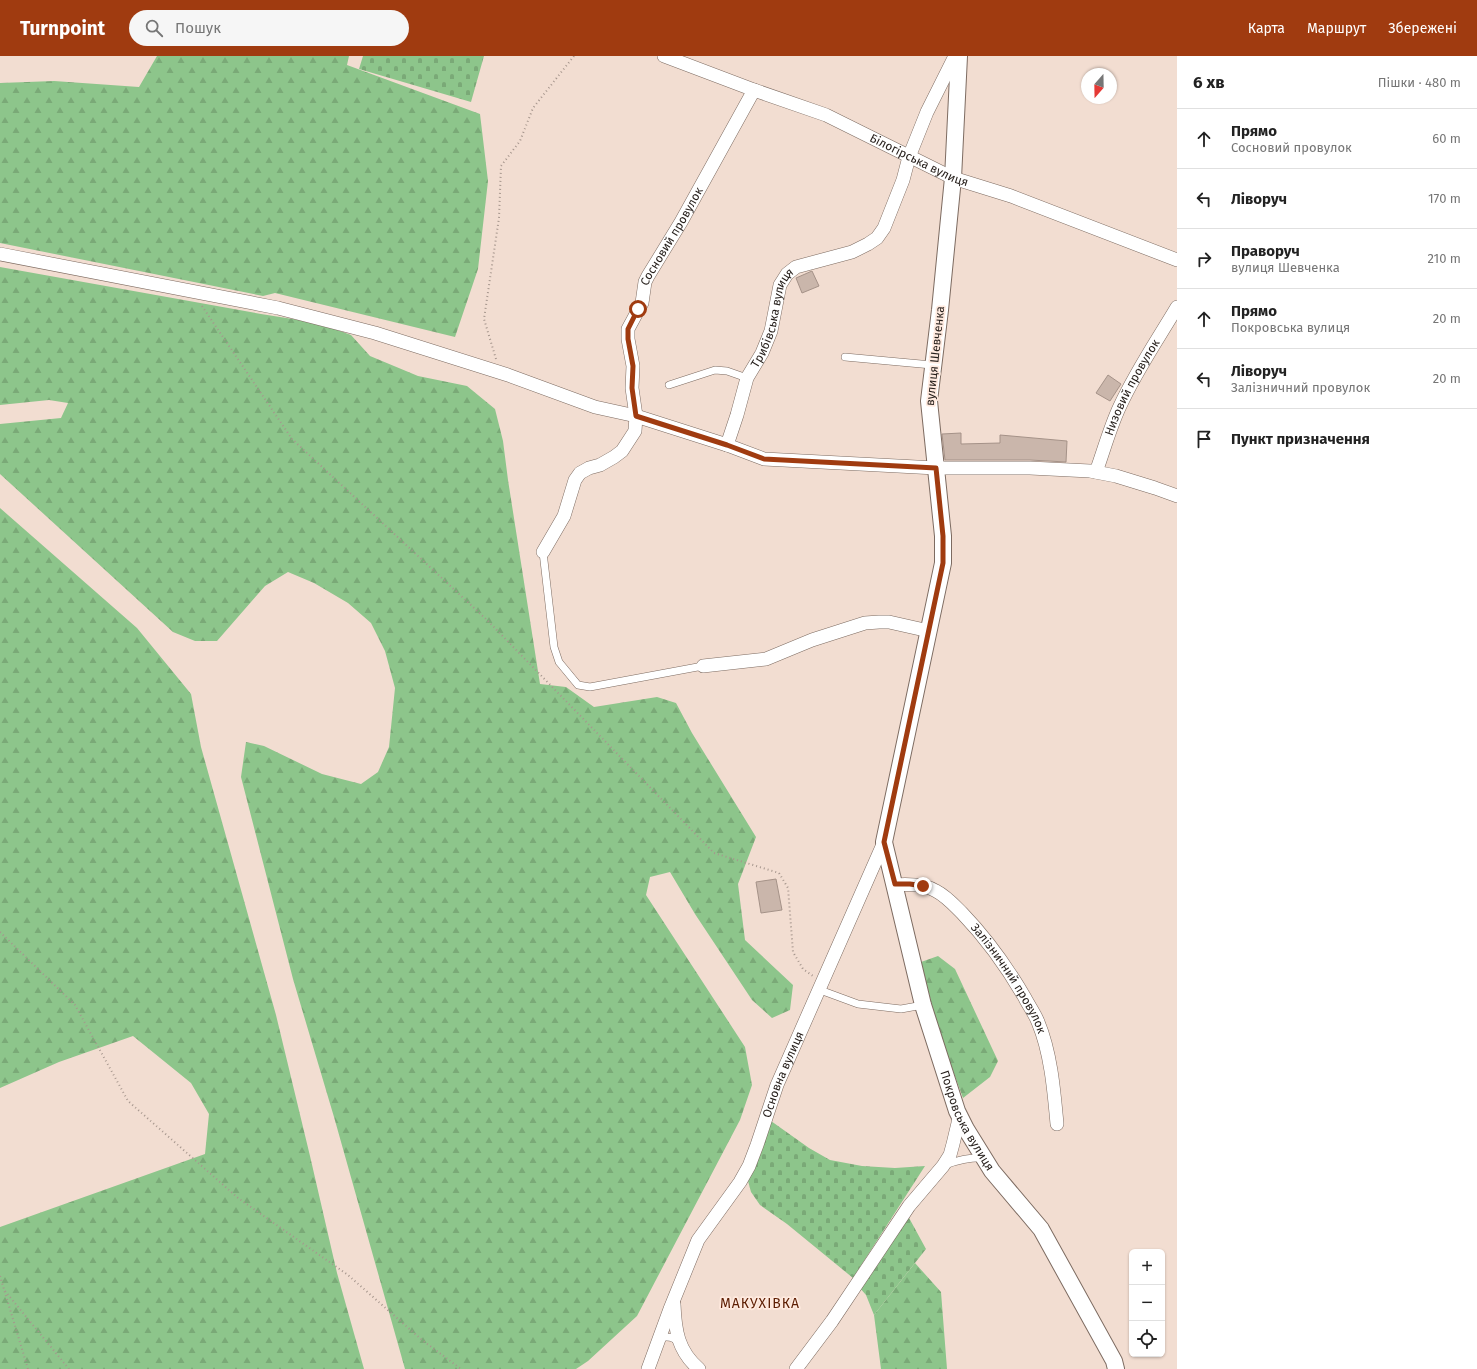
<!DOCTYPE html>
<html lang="uk">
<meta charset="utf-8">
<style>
:root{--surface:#fff;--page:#f6f6f6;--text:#222;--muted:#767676;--line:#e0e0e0;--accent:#a03b10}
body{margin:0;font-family:"Fira Sans",sans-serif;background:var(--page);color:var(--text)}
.controls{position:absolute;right:12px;bottom:12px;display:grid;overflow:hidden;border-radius:6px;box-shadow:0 1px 3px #0004}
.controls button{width:36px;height:36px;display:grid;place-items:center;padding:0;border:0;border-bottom:1px solid var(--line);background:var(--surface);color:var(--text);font:20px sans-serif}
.compass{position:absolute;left:1081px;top:12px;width:36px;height:36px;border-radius:50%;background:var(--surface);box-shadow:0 1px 3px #0004;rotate:200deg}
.stop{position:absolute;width:12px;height:12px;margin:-9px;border:3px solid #a03b10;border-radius:50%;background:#fff}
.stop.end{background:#a03b10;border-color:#fff;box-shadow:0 1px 4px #0008}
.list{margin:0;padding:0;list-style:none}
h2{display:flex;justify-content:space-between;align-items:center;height:52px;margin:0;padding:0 16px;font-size:17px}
h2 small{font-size:13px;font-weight:400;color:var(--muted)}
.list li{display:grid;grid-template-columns:26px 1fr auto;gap:12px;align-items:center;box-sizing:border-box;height:60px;padding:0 16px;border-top:1px solid var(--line)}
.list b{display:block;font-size:15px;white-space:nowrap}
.list p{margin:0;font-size:13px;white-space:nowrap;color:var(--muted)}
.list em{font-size:13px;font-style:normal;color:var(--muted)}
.icon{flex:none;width:22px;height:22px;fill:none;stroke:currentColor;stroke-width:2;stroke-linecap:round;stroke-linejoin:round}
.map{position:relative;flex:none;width:1177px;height:1313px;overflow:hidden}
header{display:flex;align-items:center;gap:24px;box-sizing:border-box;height:56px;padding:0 20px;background:var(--accent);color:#fff}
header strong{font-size:19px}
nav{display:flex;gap:22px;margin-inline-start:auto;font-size:14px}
.search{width:280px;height:36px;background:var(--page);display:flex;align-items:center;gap:10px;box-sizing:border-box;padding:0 14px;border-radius:22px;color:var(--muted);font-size:15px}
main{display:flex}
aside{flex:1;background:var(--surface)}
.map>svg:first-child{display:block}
</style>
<header>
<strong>Turnpoint</strong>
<div class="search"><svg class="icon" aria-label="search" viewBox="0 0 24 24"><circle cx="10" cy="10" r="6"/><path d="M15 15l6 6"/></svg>Пошук</div>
<nav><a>Карта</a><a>Маршрут</a><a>Збережені</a></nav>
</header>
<main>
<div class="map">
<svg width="1177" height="1313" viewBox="0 0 1177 1313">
<defs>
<pattern id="forest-firs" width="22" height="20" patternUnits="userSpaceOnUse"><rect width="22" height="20" fill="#8dc58b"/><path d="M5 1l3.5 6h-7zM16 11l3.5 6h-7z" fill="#7aa977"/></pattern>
<pattern id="cemetery-stones" width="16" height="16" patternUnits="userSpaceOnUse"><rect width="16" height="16" fill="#8dc58b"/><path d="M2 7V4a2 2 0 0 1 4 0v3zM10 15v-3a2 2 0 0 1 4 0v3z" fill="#7aa977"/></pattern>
</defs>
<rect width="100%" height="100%" fill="#f2ddd1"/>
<path fill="url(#forest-firs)" d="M157,0H349L347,9L480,58L488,125L478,213L455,281L275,237L263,240L0,187V27L54,25L139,31Z
M0,211L261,258L318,267L351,279L370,300L418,320L467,330L495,353L503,385L508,424L540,628L566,631L594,651L657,641L676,647L692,677L756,781L738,828L745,884L793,929L790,954L772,962L752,944L695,858L670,816L650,821L646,839L745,991L752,1029L740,1064L637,1260L588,1305L576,1313H405L334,1061L293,923L241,721L246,686L264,690L322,718L361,728L378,716L389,691L395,632L385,595L371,567L348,547L314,527L288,516L265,530L217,585H195L173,576L0,418V368L61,362L68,347L49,344L0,349Z
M0,452L137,572L191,638L201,691L276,959L310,1100L337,1217L364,1313H0V1171L205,1098L209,1058L191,1027L133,980L59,1006L0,1032Z
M938,900L955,913L998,1005L990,1021L963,1042L939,977L921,906Z
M915,1207L941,1236L947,1313H881L874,1259Z"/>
<path fill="url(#cemetery-stones)" d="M363,0H484L471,46L359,13Z
M771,1065L809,1092L830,1104L862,1110L895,1112L925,1110L853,1222L787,1168L760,1149L751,1136L748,1125L756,1108Z
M908,1160L926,1193L874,1259L866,1239L859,1231Z"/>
<path fill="#cab6ab" stroke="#a59288" d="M812,215L819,230L802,237L796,222Z
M1108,319L1121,328L1110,345L1096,337Z
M961,377V388L1000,387V379L1067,385L1066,406L1030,404H945L942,378Z
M776,823L782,854L761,857L756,826Z"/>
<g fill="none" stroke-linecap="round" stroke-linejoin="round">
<defs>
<path id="service" d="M845,301L932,309
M669,329L715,314L727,315L747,322
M543,496L554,591L559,606L578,629L590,631L703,610
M820,934L858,948L901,953L923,949
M945,1109C959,1104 970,1101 984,1102
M659,1282C667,1280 674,1280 679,1287"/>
<g id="minor">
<path id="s1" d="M664,0L754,34L826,59L953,122L1011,140L1177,204"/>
<path d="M0,198L278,252L375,277L508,319L595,351L636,360L727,389L764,403L936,412H1030L1090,415L1116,420L1155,432L1177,440"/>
<path id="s2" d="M727,389L737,359L747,322L762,297L771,275L780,229L787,218L796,211L852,196L868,188L877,182L884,172L903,124L909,101L927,56L955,0"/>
<path id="s3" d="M1096,416C1104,394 1110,371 1120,350C1136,315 1158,283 1177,251"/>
<path id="s4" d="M543,496L564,460L575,424L580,417L589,412L600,409L614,401L622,395L635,375L636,360L632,332L633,310L628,283V273L642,247L645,226L648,220L681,166L754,34"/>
<path d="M703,610L766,603L812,584L865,567L879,566H889L929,575"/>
<path id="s5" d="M895,829C909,828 924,828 936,835C946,840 954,849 962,857C987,883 1007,911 1025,942C1029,950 1035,958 1038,966C1051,997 1054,1035 1057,1068"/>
<path d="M674,1248C675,1275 678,1295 699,1313"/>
<path id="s6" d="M648,1313L670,1253L698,1184L740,1126L749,1110L757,1089L777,1029L884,786"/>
<path d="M796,1313L832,1265L909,1150L943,1110L950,1099L953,1088L958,1067L959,1058"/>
</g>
<g id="tertiary">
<path id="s7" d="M959,0L953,122L940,254L929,345L943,480V507L884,786L923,949L957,1055L966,1073L992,1115L1041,1173L1114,1305L1116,1313"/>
</g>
</defs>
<use href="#service" stroke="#7d6b61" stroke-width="8"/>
<use href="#minor" stroke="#7d6b61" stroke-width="14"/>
<use href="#tertiary" stroke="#7d6b61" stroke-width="18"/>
<path stroke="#a6968d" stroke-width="2" stroke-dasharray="1 3" stroke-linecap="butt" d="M202,250L292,383L487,564L714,797L779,817L788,832L793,896L803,913L813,920
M496,303L484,263L499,162L501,110L520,85L533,52L574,0
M0,876L75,949L128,1045L238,1142L348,1219L422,1284L461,1313
M0,1220L28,1313
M5,1235L69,1313"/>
<use href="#service" stroke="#fff" stroke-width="7"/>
<use href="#minor" stroke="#fff" stroke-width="13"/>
<use href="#tertiary" stroke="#fff" stroke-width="16"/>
</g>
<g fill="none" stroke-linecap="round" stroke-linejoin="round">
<path stroke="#a03b10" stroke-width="5" d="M638,253L628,273V283L633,310L632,332L636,360L727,389L764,403L936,412L943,480V507L884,786L895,828H910L923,830"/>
</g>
<g text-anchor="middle" stroke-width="3.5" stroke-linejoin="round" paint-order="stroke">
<g font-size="12" fill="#251e1a" stroke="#ffeadf">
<text dy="4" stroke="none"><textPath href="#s1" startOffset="276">Білогірська вулиця</textPath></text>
<text dy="4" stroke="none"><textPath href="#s4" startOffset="366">Сосновий провулок</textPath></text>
<text dy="4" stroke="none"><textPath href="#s2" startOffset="136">Трибівська вулиця</textPath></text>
<text transform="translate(935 300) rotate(-84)" y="4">вулиця Шевченка</text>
<text dy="4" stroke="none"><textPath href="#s3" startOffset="92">Низовий провулок</textPath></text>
<text dy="4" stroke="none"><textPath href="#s5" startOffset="157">Залізничний провулок</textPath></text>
<text dy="4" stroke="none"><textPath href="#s6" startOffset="326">Основна вулиця</textPath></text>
<text dy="4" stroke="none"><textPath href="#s7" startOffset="1086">Покровська вулиця</textPath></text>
</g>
<g font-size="14" letter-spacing="1" fill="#5d1d02" stroke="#ffeadf">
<text x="760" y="1252">МАКУХІВКА</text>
</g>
</g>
</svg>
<div class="controls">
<button>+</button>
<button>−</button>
<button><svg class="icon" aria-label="locate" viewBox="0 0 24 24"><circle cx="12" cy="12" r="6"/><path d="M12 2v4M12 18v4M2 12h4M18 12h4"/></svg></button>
</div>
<svg class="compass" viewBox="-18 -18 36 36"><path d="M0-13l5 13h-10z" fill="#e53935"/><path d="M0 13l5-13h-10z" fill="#767676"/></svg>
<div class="stop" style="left:638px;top:253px"></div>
<div class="stop end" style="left:923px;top:830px"></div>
</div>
<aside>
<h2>6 хв<small>Пішки · 480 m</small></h2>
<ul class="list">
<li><svg class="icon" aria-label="ahead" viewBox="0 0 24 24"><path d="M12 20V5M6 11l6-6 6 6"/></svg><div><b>Прямо</b><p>Сосновий провулок</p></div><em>60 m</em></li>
<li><svg class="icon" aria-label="left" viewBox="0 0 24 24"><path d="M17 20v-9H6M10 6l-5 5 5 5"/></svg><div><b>Ліворуч</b></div><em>170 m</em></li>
<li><svg class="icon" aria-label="right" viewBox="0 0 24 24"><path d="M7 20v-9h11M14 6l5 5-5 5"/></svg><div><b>Праворуч</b><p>вулиця Шевченка</p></div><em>210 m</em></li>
<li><svg class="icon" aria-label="ahead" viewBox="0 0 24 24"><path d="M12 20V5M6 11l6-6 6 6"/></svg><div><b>Прямо</b><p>Покровська вулиця</p></div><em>20 m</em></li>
<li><svg class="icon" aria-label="left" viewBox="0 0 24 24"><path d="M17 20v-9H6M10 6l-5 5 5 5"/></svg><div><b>Ліворуч</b><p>Залізничний провулок</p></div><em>20 m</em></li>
<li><svg class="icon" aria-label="arrive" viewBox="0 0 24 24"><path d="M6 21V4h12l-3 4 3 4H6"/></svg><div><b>Пункт призначення</b></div></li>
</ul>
</aside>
</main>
